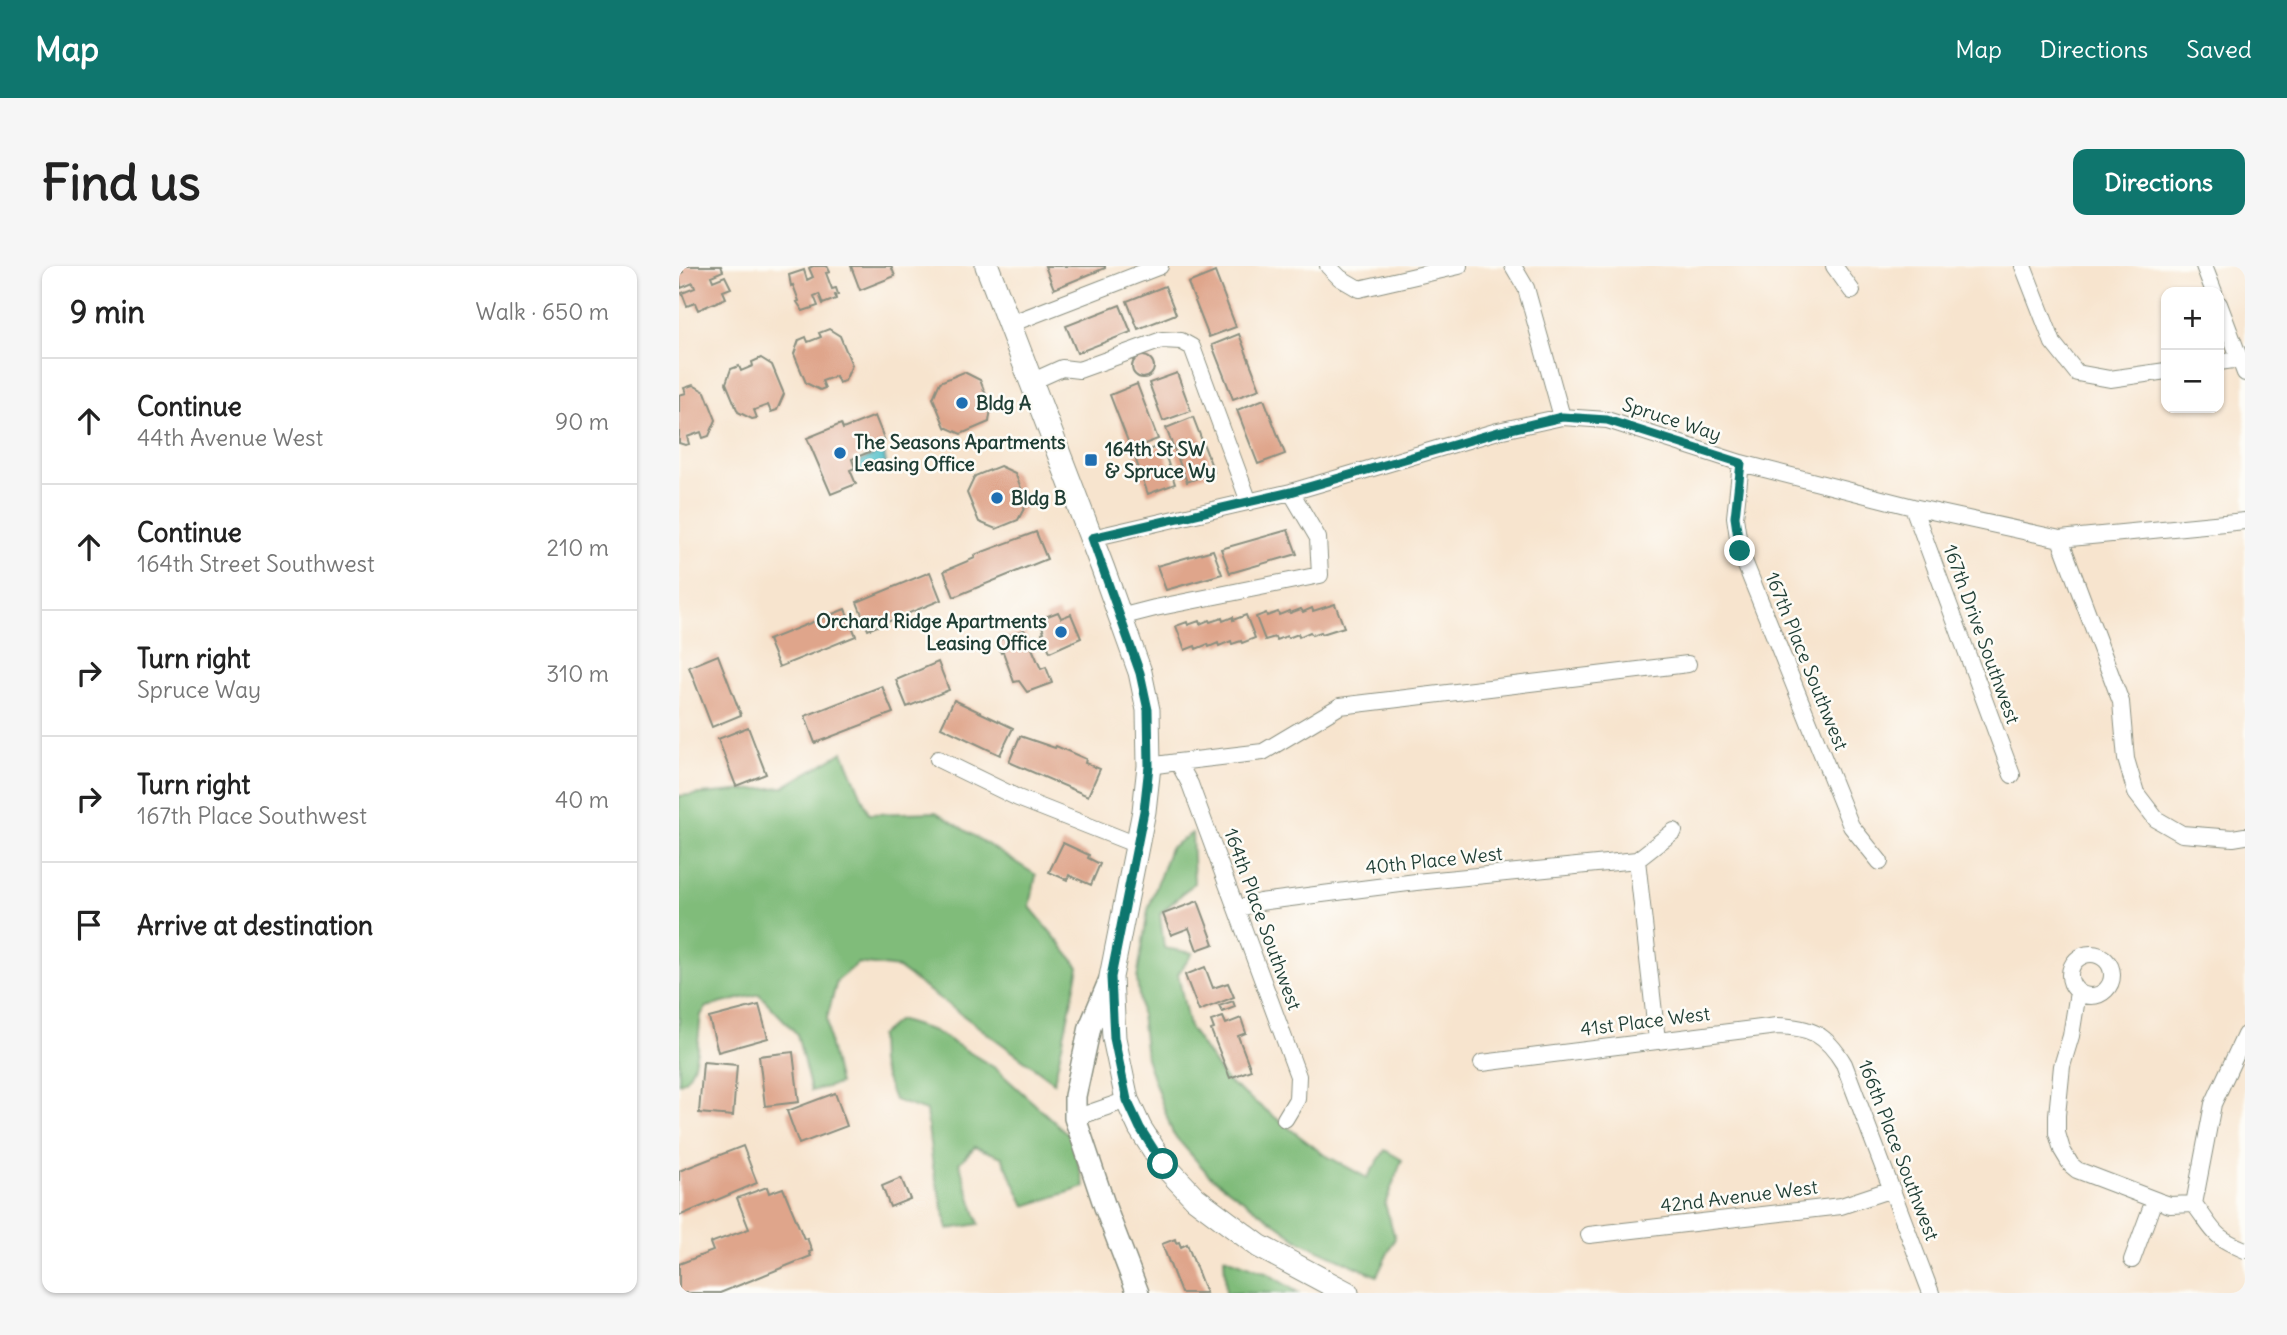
<!DOCTYPE html>
<meta charset="utf-8">
<style>
:root{--surface:#fff;--page:#f6f6f6;--text:#222;--muted:#767676;--line:#e0e0e0;--accent:#0f766e}
body{margin:0;font-family:Delius,sans-serif;background:var(--page);color:var(--text)}
.controls{position:absolute;right:21px;top:21px;display:grid;overflow:hidden;border-radius:14px;box-shadow:0 2px 5px #0004}
.controls button{width:63px;height:63px;display:grid;place-items:center;padding:0;border:0;border-bottom:2px solid var(--line);background:var(--surface);color:var(--text);font:35px sans-serif}
.stop{position:absolute;width:21px;height:21px;margin:-16px;border:5px solid #0f766e;border-radius:50%;background:#fff}
.stop.end{background:#0f766e;border-color:#fff;box-shadow:0 2px 7px #0008}
.list{margin:0;padding:0;list-style:none}
h2{display:flex;justify-content:space-between;align-items:center;height:91px;margin:0;padding:0 28px;font-size:30px}
h2 small{font-size:23px;font-weight:400;color:var(--muted)}
.list li{display:grid;grid-template-columns:46px 1fr auto;gap:21px;align-items:center;box-sizing:border-box;height:126px;padding:0 28px;border-top:2px solid var(--line)}
.list b{display:block;font-size:26px;white-space:nowrap}
.list p{margin:0;font-size:23px;white-space:nowrap;color:var(--muted)}
.list em{font-size:23px;font-style:normal;color:var(--muted)}
.icon{flex:none;width:38px;height:38px;fill:none;stroke:currentColor;stroke-width:2;stroke-linecap:round;stroke-linejoin:round}
.map{position:relative;flex:none;width:1566px;height:1027px;overflow:hidden;border-radius:14px}
header{display:flex;align-items:center;gap:42px;box-sizing:border-box;height:98px;padding:0 35px;background:var(--accent);color:#fff}
header strong{font-size:33px}
nav{display:flex;gap:38px;margin-inline-start:auto;font-size:24px}
.intro{display:flex;align-items:center;justify-content:space-between;box-sizing:border-box;height:168px;padding:0 42px}
h1{margin:0;font-size:49px}
.button{padding:18px 32px;border-radius:14px;background:var(--accent);color:#fff;font-size:24px;font-weight:700}
main{display:flex;gap:42px;padding:0 42px}
aside{flex:1;background:var(--surface);border-radius:14px;box-shadow:0 2px 5px #0004}
.map>svg:first-child{display:block}
</style>
<header>
<strong>Map</strong>
<nav><a>Map</a><a>Directions</a><a>Saved</a></nav>
</header>
<div class="intro"><h1>Find us</h1><a class="button">Directions</a></div>
<main>
<aside>
<h2>9 min<small>Walk · 650 m</small></h2>
<ul class="list">
<li><svg class="icon" aria-label="ahead" viewBox="0 0 24 24"><path d="M12 20V5M6 11l6-6 6 6"/></svg><div><b>Continue</b><p>44th Avenue West</p></div><em>90 m</em></li>
<li><svg class="icon" aria-label="ahead" viewBox="0 0 24 24"><path d="M12 20V5M6 11l6-6 6 6"/></svg><div><b>Continue</b><p>164th Street Southwest</p></div><em>210 m</em></li>
<li><svg class="icon" aria-label="right" viewBox="0 0 24 24"><path d="M7 20v-9h11M14 6l5 5-5 5"/></svg><div><b>Turn right</b><p>Spruce Way</p></div><em>310 m</em></li>
<li><svg class="icon" aria-label="right" viewBox="0 0 24 24"><path d="M7 20v-9h11M14 6l5 5-5 5"/></svg><div><b>Turn right</b><p>167th Place Southwest</p></div><em>40 m</em></li>
<li><svg class="icon" aria-label="arrive" viewBox="0 0 24 24"><path d="M6 21V4h12l-3 4 3 4H6"/></svg><div><b>Arrive at destination</b></div></li>
</ul>
</aside>
<div class="map">
<svg width="1566" height="1027" viewBox="0 0 1566 1027">
<rect width="100%" height="100%" fill="#fdfcf7"/>
<filter id="ink" filterUnits="userSpaceOnUse"><feTurbulence type="fractalNoise" baseFrequency=".0143" numOctaves="2"/><feDisplacementMap in="SourceGraphic" scale="14" xChannelSelector="R" yChannelSelector="G"/><feConvolveMatrix kernelMatrix="1 2 1 2 8 2 1 2 1" color-interpolation-filters="sRGB"/></filter>
<filter id="wash" filterUnits="userSpaceOnUse"><feTurbulence type="fractalNoise" baseFrequency=".00686" numOctaves="4" result="noise"/><feDisplacementMap in="SourceGraphic" scale="28" xChannelSelector="R" yChannelSelector="G"/><feGaussianBlur stdDeviation="1.57" result="paint"/><feColorMatrix in="noise" values="0 0 0 0 0 0 0 0 0 0 0 0 0 0 0 0 0 1.4 0 .05"/><feComposite in="paint" operator="in"/></filter>
<g filter="url(#wash)">
<rect width="100%" height="100%" fill="#f7e4ce"/>
<path fill="#80bc7a" stroke="#507c57" stroke-width="2" d="M164,486L190,548L257,546L357,609L351,641L400,701L375,816L219,702L179,697L158,715L148,752L151,780L160,818L132,825L118,768L80,728L28,741L22,749C19,767 20,811 0,817V530L104,521Z
M513,567L515,617L481,648L485,682L514,687L499,708L510,761L547,814L644,888L688,912L706,884L723,894L706,938L716,972L698,1010L622,976L530,909L494,868L467,792L458,713L469,644L491,582Z
M219,754L255,765L316,802L391,870L406,921L346,940L323,891L296,881L280,897L300,958L269,963L254,901L247,845L215,834L201,797L200,770Z
M545,991L589,1008L620,1027H547Z"/>
<path fill="#51bfc9" stroke="#387e7e" stroke-width="2" d="M201,186L205,187L207,197L185,208L181,206L178,199L180,196Z"/>
<g id="blocks">
<path fill="#dfa58b" d="M2,0H42L44,5L32,10L34,15L46,10L52,22L44,25L47,32L19,44L16,37L8,40L3,27L16,22L14,17L2,22L0,8L4,6Z
M134,0H148L151,6L147,7L153,23L157,22L159,28L156,29L157,33L144,38L140,28L135,30L139,40L124,45L118,36L120,35L114,19L112,20L110,9L125,4L128,14L134,11L130,2Z
M172,0H212L216,10L181,24Z
M366,0H426V2L375,23Z
M536,6L557,61L530,71L509,17Z
M486,20L497,48L459,63L448,35Z
M441,39L452,66L398,87L387,60Z
M150,63L161,70L173,99L166,115L160,117L157,110L143,115L146,122L141,124L127,117L115,88L120,74L127,71L129,76L142,71L140,67Z
M560,68L581,123L554,133L533,79Z
M453 101a11 11 0 1 1 22 0a11 11 0 1 1-22 0Z
M82,92L93,99L105,128L98,144L92,146L89,139L75,144L78,152L73,153L59,146L47,117L52,103L60,100L62,105L74,100L73,96Z
M285,106L301,114L312,142L310,156L282,168L266,161L254,132L261,116Z
M498,107L512,145L484,155L470,117Z
M458,118L479,173L452,183L431,129Z
M14,119L26,126L37,154L30,170L24,172L22,166L8,171L10,178L6,179L0,177V129L7,127L5,122Z
M585,133L606,188L579,198L558,144Z
M196,150L206,175L202,177L203,181L173,193L176,202L171,204L177,218L152,228L128,172L162,158L164,163Z
M514,151L535,206L508,216L487,162Z
M483,179L496,218L469,228L455,189Z
M321,200L336,207L348,237L339,254L317,263L300,256L288,227L296,210Z
M609,264L618,288L551,307L542,283Z
M357,266L368,293L275,331L265,305L296,292L295,289Z
M534,284L543,308L487,324L478,300Z
M251,306L262,334L189,364L178,336Z
M656,338L665,361L643,368L642,366L633,369L631,366L620,371L619,368L609,372L608,370L597,374L596,371L586,374L577,351L587,347L588,350L599,346L600,349L610,345L611,347L622,343L624,346L633,342L634,345Z
M166,343L177,370L100,401L89,374Z
M379,346L382,352L392,348L402,372L371,386L363,367L365,366L362,357L368,355L366,351Z
M567,349L576,372L563,377L562,375L553,378L552,375L540,380L539,377L530,381L529,378L517,383L516,380L506,384L497,360L508,356L509,359L520,355L521,358L530,354L531,356L543,352L544,355L554,351V354Z
M345,364L362,403L367,401L373,417L348,426L340,415L335,416L324,386L322,387L317,375Z
M39,389L62,449L33,461L10,401Z
M259,396L270,424L228,441L217,414Z
M203,420L214,447L136,477L126,450Z
M275,434L334,462L321,489L262,461Z
M69,461L87,508L57,520L39,473Z
M341,470L376,482L377,480L407,493L406,497L421,503L409,530L330,496Z
M384,577L410,589L409,592L421,598L412,619L390,609L388,614L370,606Z
M519,635L535,678L518,684L510,662L492,669L484,648Z
M526,701L534,722L549,717L555,731L520,745L506,709Z
M554,735L556,741L543,746L540,740Z
M80,739L89,772L39,786L30,752Z
M544,751L547,758L562,752L567,767L559,770L572,804L551,812L532,764L535,763L532,755Z
M114,786L120,836L86,840L80,790Z
M24,796L58,799L54,850L20,847Z
M156,827L168,860L120,878L108,845Z
M64,880L78,917L0,950V905Z
M222,912L231,933L211,941L203,920Z
M88,921L90,927L104,922L125,973L128,972L133,985L130,986L132,990L41,1027H0V998L34,985L31,977L70,963L58,932Z
M496,973L497,977L500,976L502,981L508,978L527,1027H502L483,978Z"/>
</g>
</g>
<g filter="url(#ink)">
<use href="#blocks" fill-opacity="0" stroke="#8b9081" stroke-width="2"/>
<g fill="none" stroke-linecap="round" stroke-linejoin="round">
<defs>
<path id="minor" d="M649,0L661,12L680,23L780,0
M834,0L847,22L883,151
M1155,0L1173,25
M1344,0L1374,77L1398,107L1431,113L1487,105
M1525,0L1535,26
M1540,38L1566,107
M331,58L481,0
M1540,96L1561,93
M354,115L383,102L400,104L483,74L502,75L513,81L570,236
M1062,197L1056,251L1061,285L1172,560L1201,596
M1234,241L1333,509
M413,272L612,226L819,165L883,151L928,154L1062,197L1234,241L1381,273L1566,255
M1381,273L1442,436L1447,493L1457,527L1477,553L1503,568L1554,572L1566,570
M441,351L476,342L641,309L639,272L612,226
M259,493L339,532L458,579
M499,496L584,486L661,440L1009,398
M470,500L499,496L511,518L619,810L618,833L606,853
M958,594L978,774
M958,594L995,565
M558,643L581,636L737,616L958,594
M1391 709a21 21 0 1 1 42 0a21 21 0 1 1-42 0Z
M1399,726L1392,770L1383,800L1378,849V867L1383,884L1392,899L1398,904L1479,935L1491,939L1515,938
M803,797L1098,760C1132,761 1147,768 1165,798L1252,1027
M396,852L448,834
M1515,938L1534,838L1566,769
M1515,938C1536,965 1532,970 1566,984
M910,969L1162,940L1213,923
M1453,994L1475,934"/>
<path id="tertiary" d="M432,711L411,761L396,830V852L426,941L459,1027"/>
<path id="secondary" d="M308,0L424,303L461,406L469,444L470,500L465,545L432,711L435,772L448,834L461,862L484,898L516,932L580,980L668,1027"/>
</defs>
<use href="#minor" stroke="#8b9081" stroke-width="18"/>
<use href="#tertiary" stroke="#8b9081" stroke-width="24"/>
<use href="#secondary" stroke="#8b9081" stroke-width="25"/>
<use href="#minor" stroke="#fff" stroke-width="16"/>
<use href="#tertiary" stroke="#fff" stroke-width="21"/>
<use href="#secondary" stroke="#fff" stroke-width="23"/>
</g>
</g>
<g fill="none" stroke-linecap="round" stroke-linejoin="round" filter="url(#ink)">
<path stroke="#0f766e" stroke-width="9" d="M484,898L461,862L448,834L435,772L432,711L465,545L470,500L469,444L461,407L413,272L612,226L819,166L883,151L928,154L1062,197L1056,251L1061,285"/>
</g>
<g fill="#1f6fb2" stroke="#fdfcf7" stroke-width="2.5">
<circle cx="283" cy="137" r="7"/>
<circle cx="161" cy="187" r="7"/>
<rect x="405" y="187" width="14" height="14" rx="3.5"/>
<circle cx="318" cy="232" r="7"/>
<circle cx="382" cy="366" r="7"/>
</g>
<g text-anchor="middle" stroke-width="5" stroke-linejoin="round" paint-order="stroke">
<g font-size="19" font-weight="bold" fill="#1f3d34" stroke="#fdfcf7" text-anchor="start">
<text x="297" y="144">Bldg A</text>
<text x="175" y="183">The Seasons Apartments<tspan x="175" dy="22">Leasing Office</tspan></text>
<text x="426" y="190">164th St SW<tspan x="426" dy="22">&amp; Spruce Wy</tspan></text>
<text x="332" y="239">Bldg B</text>
<text x="368" y="362" text-anchor="end">Orchard Ridge Apartments<tspan x="368" dy="22">Leasing Office</tspan></text>
</g>
<g font-size="19" fill="#1f3d34" stroke="#fdfcf7">
<text transform="translate(993 153) rotate(18)" y="7">Spruce Way</text>
<text transform="translate(1303 368) rotate(70)" y="7">167th Drive Southwest</text>
<text transform="translate(1128 395) rotate(68)" y="7">167th Place Southwest</text>
<text transform="translate(755 594) rotate(-6)" y="7">40th Place West</text>
<text transform="translate(584 653) rotate(70)" y="7">164th Place Southwest</text>
<text transform="translate(966 755) rotate(-7)" y="7">41st Place West</text>
<text transform="translate(1220 884) rotate(69)" y="7">166th Place Southwest</text>
<text transform="translate(1060 930) rotate(-7)" y="7">42nd Avenue West</text>
</g>
</g>
</svg>
<div class="controls">
<button>+</button>
<button>−</button>
</div>
<div class="stop" style="left:484px;top:898px"></div>
<div class="stop end" style="left:1061px;top:285px"></div>
</div>
</main>
